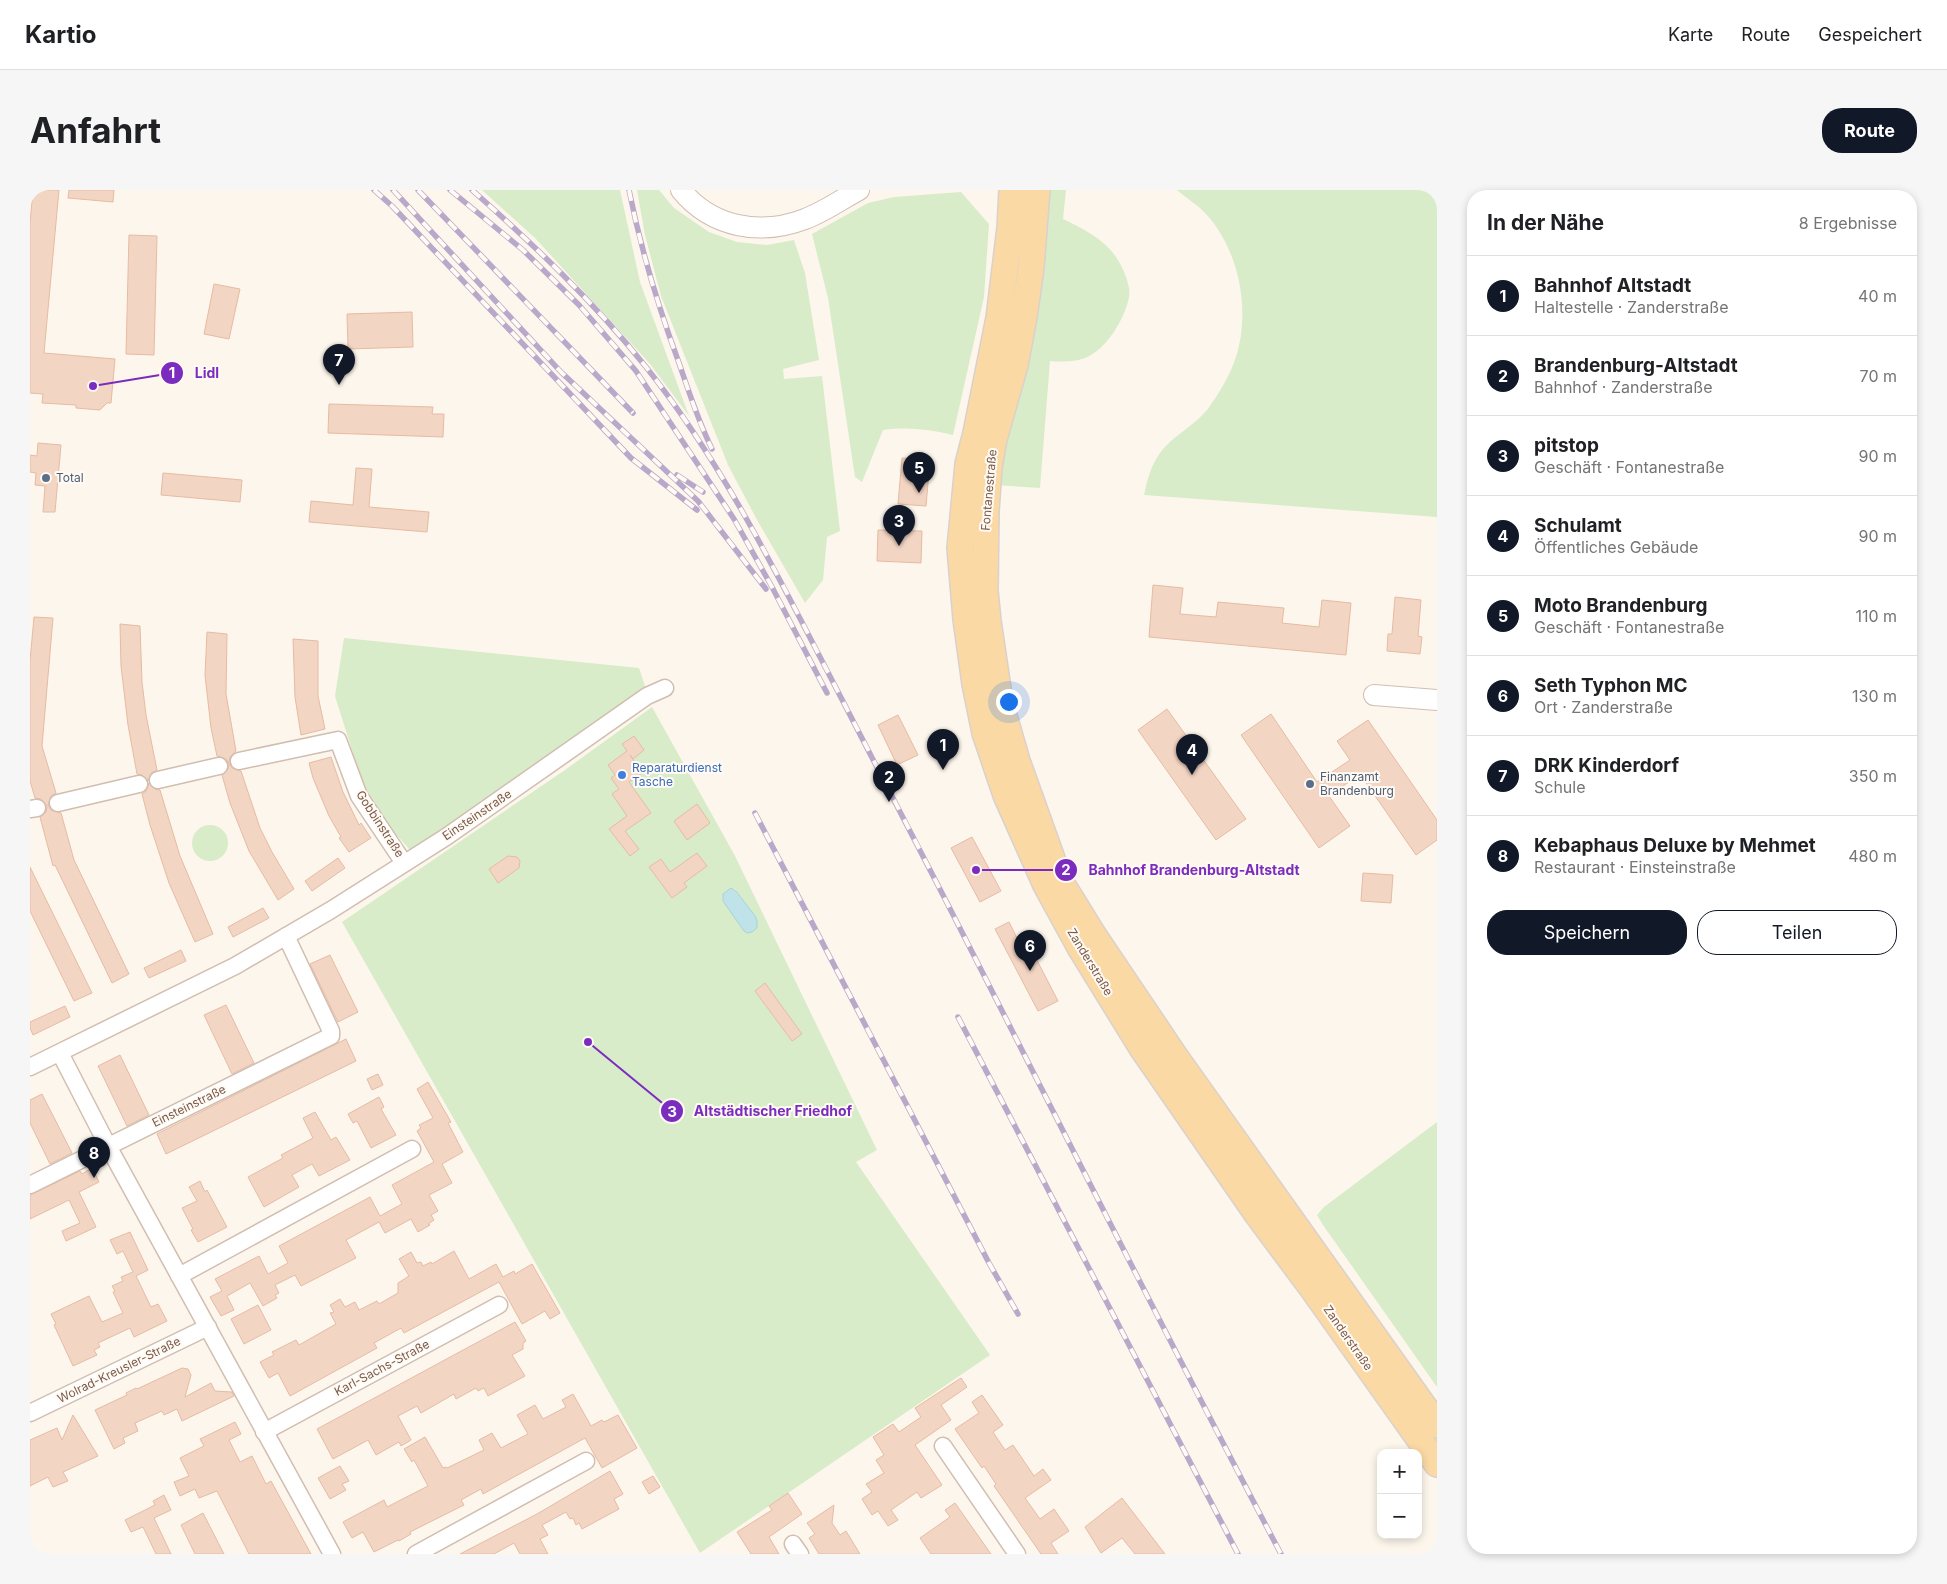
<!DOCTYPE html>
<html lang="de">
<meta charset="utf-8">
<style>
:root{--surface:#fff;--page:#f6f6f6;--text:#202124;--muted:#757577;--line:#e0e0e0;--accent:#111827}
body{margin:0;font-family:Inter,sans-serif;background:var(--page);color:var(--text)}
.controls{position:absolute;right:15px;bottom:15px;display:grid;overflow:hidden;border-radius:10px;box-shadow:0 2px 8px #0003}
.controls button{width:45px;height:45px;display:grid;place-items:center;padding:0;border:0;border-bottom:1px solid var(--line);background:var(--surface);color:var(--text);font:25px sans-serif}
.you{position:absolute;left:978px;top:511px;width:18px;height:18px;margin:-12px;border:4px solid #fff;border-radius:50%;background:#1a73e8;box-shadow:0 0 0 8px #1a73e833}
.badge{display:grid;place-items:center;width:32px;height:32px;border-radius:50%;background:var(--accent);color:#fff;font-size:16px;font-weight:700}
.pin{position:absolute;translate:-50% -41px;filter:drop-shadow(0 1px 2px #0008)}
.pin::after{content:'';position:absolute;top:26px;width:18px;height:15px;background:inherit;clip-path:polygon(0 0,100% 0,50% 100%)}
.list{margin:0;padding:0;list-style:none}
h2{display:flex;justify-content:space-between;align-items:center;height:65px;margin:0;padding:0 20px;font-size:21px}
h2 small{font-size:16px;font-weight:400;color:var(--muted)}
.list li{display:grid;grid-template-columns:32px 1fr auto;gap:15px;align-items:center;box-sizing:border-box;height:80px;padding:0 20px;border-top:1px solid var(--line)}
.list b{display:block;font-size:19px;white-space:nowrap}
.list p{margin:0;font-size:16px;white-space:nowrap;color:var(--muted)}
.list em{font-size:16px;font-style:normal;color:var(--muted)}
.actions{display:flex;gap:10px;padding:15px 20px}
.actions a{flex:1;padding:11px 0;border:1px solid var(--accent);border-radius:20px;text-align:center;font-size:18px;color:var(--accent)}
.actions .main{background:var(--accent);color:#fff}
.map{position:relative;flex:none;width:1407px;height:1364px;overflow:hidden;border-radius:20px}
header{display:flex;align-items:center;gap:30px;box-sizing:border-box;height:70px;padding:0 25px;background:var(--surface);border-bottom:1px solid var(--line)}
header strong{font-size:24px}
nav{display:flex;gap:28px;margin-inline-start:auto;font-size:18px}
.intro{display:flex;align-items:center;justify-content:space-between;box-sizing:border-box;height:120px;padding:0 30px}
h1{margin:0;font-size:35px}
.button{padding:12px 22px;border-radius:20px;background:var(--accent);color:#fff;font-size:18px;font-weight:700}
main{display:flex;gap:30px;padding:0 30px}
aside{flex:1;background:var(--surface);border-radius:20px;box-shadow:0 2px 8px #0003}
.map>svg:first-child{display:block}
</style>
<header>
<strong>Kartio</strong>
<nav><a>Karte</a><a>Route</a><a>Gespeichert</a></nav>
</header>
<div class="intro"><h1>Anfahrt</h1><a class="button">Route</a></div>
<main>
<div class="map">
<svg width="1407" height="1364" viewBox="0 0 1407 1364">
<rect width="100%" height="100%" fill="#fdf6ec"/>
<path fill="#d8ecc9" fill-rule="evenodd" d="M452,0H590L610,92L659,226L620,174L506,49Z
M607,0H629L644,18L679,42L707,52L737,55L764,50L775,83L789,170L753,179L754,189L792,186L810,341L797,347L793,390L775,413L726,328L698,275L631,106L615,45Z
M1017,0H1036L1033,29C1054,39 1076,50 1088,70C1094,80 1101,96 1099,107C1095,129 1076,160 1055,168C1044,172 1032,172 1020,171L1010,298L965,295Z
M1147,0H1407V327L1114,305C1117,291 1121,275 1130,263C1142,246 1164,236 1177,220C1189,204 1200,185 1206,167C1221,120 1209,60 1176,24C1168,15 1156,8 1147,0Z
M931,2L959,34L954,107L923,245C899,239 877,237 853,240L832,292L825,287L798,108L782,44L838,13L864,7Z
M314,448L609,478L616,499L388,657L380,660L341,616L335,602L305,506Z
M622,517L704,664L847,960L826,972L960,1165L670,1363L312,732L535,580ZM705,699L725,726L714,741L693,709V704Z
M162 653a18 18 0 1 1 36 0a18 18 0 1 1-36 0Z
M1407,932V1197L1293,1035L1287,1025L1294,1017Z"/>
<path fill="#bfe3e8" stroke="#a5d3da" d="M701,698L706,701L725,726L727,730V738L722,742L717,743L714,741L693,711V704Z"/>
<path fill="#f3d5c3" stroke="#e6bba3" d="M3,0H29L14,163L85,169L81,213H77L70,220L46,218V215L12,213L13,204L0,203V33Z
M39,0H84L83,12L38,8Z
M99,45L127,46L124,165L96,164Z
M184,94L210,99L199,149L174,144Z
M382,122L383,157L318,159L317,124Z
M299,214L403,217L402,224H414L413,247L298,243Z
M8,253L31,255L25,322H13L15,296L5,295L6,283L0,282V265L7,266Z
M872,268L900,270L896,316L868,314Z
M326,278L342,279L339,317L399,322L397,342L279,332L281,311L323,315Z
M133,283L212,290L210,312L131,305Z
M848,340L892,341L891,373L847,371Z
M1123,395L1153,398L1150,424L1186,427L1188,412L1220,415L1254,418L1252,433L1289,437L1292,410L1321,413L1316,465L1119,447Z
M1365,407L1391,410L1388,446L1392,447L1390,464L1357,461L1358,444H1362Z
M4,427L23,428L12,556L26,603L21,606L18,615L21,620L31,623L44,670L99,784L82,793L25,675L23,676L10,627L16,622L17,616L11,609L5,608L0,591V471Z
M90,434L110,436L112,492L116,525L127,580L121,583L118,591L112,585L107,584L98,535L91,476Z
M177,442L197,444L196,504L206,561L200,567L199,573L202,578L211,581L230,638L242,662L264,699L248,710L219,661L200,613L192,585L198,579L199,574L196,569L187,566L181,538L175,485Z
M263,449L288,451V506L295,539L271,545L265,507Z
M1137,519L1216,629L1186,650L1108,540Z
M1241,524L1287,592L1320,570L1307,551L1338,530L1407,630V650L1386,665L1330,584L1299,606L1320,636L1289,658L1211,545Z
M868,525L888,565L867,575L848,535Z
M604,546L614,560L603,569L600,565L612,583L599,592L621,623L595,641L609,659L600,666L579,639L597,626L582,604L589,599L581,588L585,585L578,575L597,561L592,554Z
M301,567L313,602L329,635L331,633L341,648L319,662L309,648L311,647L299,626L283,588L279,573Z
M119,593L125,599L130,600L150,666L183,744L165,752L139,693L120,635L112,604L116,601Z
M667,614L680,633L657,650L644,631Z
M942,647L971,701L950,712L921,658Z
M667,663L677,676L654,693L657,697L642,708L619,677L631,669L640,682Z
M478,666L487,667L490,671L489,678L468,693L459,679Z
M308,668L315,678L282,701L275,691Z
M0,677L62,803L44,811L0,721Z
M1333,683L1363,685L1361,713L1331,711Z
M233,718L239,728L203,747L198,737Z
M979,732L989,752L996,749L1028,811L1008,821L965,739Z
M151,760L156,771L119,788L114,778Z
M300,765L328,822L308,832L280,774Z
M735,793L772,844L762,851L725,801Z
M196,815L224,873L202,884L174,825Z
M35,816L40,827L3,845L0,838V832Z
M316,849L326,871L136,964L127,944Z
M90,865L119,925L97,936L68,876Z
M348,884L353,895L342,900L337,889Z
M398,892L421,932L418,933L433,962L412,974L422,993L399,1005L408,1021L401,1025L404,1030L398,1034L400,1035L388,1042L381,1029L355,1043L349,1032L316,1050L326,1068L271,1096L265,1085L245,1095L249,1103L245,1105L247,1108L233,1116L220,1093L197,1106L204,1120L191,1126L180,1107L192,1101L185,1089L229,1066L238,1084L258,1073L249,1056L340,1007L350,1026L372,1014L362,995L404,972L387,941L391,938L389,935L403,928L387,899Z
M12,904L42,963L20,974L0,933V910Z
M349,907L354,917L351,919L366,945L341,958L327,931L323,933L318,924Z
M285,922L301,950L306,947L320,970L289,986L282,974L262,985L269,997L234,1017L218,987L253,968L251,965L283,948L273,928Z
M62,978L69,992L49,1002L66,1037L36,1051L32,1041L50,1033L39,1010L0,1029V1005L50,981L52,984Z
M170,991L175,1002L177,1000L197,1037L168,1052L161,1040L163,1039L152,1018L167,1011L159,997Z
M100,1042L118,1080L106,1086L121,1117L128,1114L137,1131L104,1147L100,1138L68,1153L70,1157L64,1160L67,1165L43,1176L24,1135L26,1134L21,1124L59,1106L72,1132L93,1123L83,1102L85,1101L82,1096L93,1091L91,1087L103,1082L93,1061L87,1064L80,1050Z
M424,1061L439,1089L466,1074L473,1087L484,1081L485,1084L502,1074L530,1123L520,1129L515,1121L492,1134L469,1092L374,1143L371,1138L344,1153L347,1158L260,1206L248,1183L239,1188L230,1172L244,1165L242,1162L266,1150L269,1155L306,1134L300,1123L304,1122L300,1115L310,1109L315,1117L325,1112L329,1120L347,1111L349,1114L368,1103V1093L379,1086L369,1069L381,1062L387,1073L391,1072L393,1076L401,1072L402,1074Z
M228,1115L241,1140L214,1154L201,1129Z
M485,1132L496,1151L493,1153V1159L482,1165L495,1186L458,1206L454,1198L448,1201L446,1198L426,1209L424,1204L391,1223L387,1216L368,1226L381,1250L371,1256L369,1252L346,1265L338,1250L303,1269L287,1239Z
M152,1178L158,1179L161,1185L155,1207L181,1193L185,1201L202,1202L204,1206L152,1231L147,1219L134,1225L132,1221L105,1233L108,1241L93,1248L95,1253L84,1259L65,1220L97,1205L96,1203L106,1198L107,1199Z
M931,1188L937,1197L911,1215L921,1230L885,1255L912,1295L891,1308L887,1302L861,1320L868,1330L858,1336L848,1321L842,1325L832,1309L842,1302L836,1294L854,1283L846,1270L854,1265L843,1247L863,1234L869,1242L891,1227L885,1218Z
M543,1204L561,1236L572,1230L574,1232L588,1225L607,1258L572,1278L555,1248L453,1304L451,1299L431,1310L434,1315L380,1342L381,1344L369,1351L368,1350L344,1362L333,1342L322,1348L313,1332L354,1310L357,1317L398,1296L384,1270L382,1272L374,1259L395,1247L413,1278L416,1277L417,1278L454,1260L449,1250L462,1243L471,1258L498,1244L487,1225L505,1215L513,1229L536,1217L532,1210Z
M952,1205L973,1235L963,1242L975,1260L983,1255L1004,1286L1013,1279L1021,1290L995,1308L1010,1329L1024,1319L1039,1341L1021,1353L1028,1364H1011L964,1296L966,1294L954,1276L952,1278L925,1239L949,1223L942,1212Z
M43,1225L68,1266L33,1282L38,1291L23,1297L18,1287L0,1296V1250L27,1238L32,1250Z
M205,1232L211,1244L199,1250L210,1272L222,1266L236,1294L241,1291L281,1364H219L187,1301L169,1308L165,1299L150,1306L144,1292L159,1286L150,1268L174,1256L170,1249Z
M310,1276L319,1291L312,1294L316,1300L300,1309L288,1288Z
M580,1281L593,1304L584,1309L589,1319L552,1339L549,1333L546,1335L543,1328L540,1329L536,1322L512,1335L518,1345L510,1349L518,1364H490L484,1353L464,1364H430L507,1324Z
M623,1286L630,1297L619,1304L612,1292Z
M758,1303L772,1324L739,1347L749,1364H721L707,1342L742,1320L739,1316Z
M134,1305L141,1320L124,1328L141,1364H126L113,1337L101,1342L95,1330L125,1315L123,1311Z
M1092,1308L1135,1364H1105L1092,1348L1071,1363L1055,1337Z
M925,1313L961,1364H901L890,1348L920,1327L915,1320Z
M804,1315L802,1333L810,1345L816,1341L830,1364H789L779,1348L785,1344L777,1333Z
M173,1323L194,1364H165L151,1335Z"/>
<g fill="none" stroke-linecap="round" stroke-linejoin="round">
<defs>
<path id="minor" d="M209,571L308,550L329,606L374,673
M128,590L189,576
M28,613L109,594
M0,619L7,618
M30,863L78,956L302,1364
M0,877L205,776L301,720L416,647L617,506L635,498
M0,995L301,846V841L256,746
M149,1086L382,959
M0,1223L178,1137
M234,1242L469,1115
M913,1256L987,1364
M763,1354L770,1364
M386,1364L556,1271"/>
<path id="tertiary" d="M651,0C682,38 731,46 775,29C794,22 812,9 829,0
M1344,505L1407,510"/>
<path id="primary" d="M982,0L980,38L969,128L946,243L938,274L930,358L936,429L945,494L955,543L976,605L1016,695L1051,759L1112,858L1227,1024L1282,1098L1407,1274
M1007,0L1001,78L994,127L985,175L964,249L959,278L956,321L955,401L958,431L970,512L987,571L1030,691L1064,746L1144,865L1407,1235"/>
</defs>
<use href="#minor" stroke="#d1beb0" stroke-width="19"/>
<use href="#tertiary" stroke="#d1beb0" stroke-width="22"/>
<use href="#primary" stroke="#dad1cd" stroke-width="28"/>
<use href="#minor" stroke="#fff" stroke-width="16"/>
<use href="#tertiary" stroke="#fff" stroke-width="20"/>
<use href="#primary" stroke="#fbd9a5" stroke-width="25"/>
<defs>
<path id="rail" d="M344,0L362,16L601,268L667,320
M363,0L531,182L668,311L736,399
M388,0L603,223
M420,0L493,60L549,115L606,181L704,329L742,397L797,503
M442,0C504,55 564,112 616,177C686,265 738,366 789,465C831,546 873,627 914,707C1026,926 1136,1146 1251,1364
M599,0C611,60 628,116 649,173C659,202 668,231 682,259
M647,285L673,302
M725,623L959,1073L988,1124
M928,827L1208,1364"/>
</defs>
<use href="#rail" stroke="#b9a8c9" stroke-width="5.5"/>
<use href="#rail" stroke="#fffaf3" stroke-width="4" stroke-dasharray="11" stroke-linecap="butt"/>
</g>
<g fill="#5c6f8a" stroke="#fffaf3" stroke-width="2">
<circle cx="16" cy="288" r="5"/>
<circle cx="1280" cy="594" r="5"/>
</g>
<circle fill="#3f7fe0" stroke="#fffaf3" stroke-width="2" cx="592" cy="585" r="5"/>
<g text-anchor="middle" stroke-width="4" stroke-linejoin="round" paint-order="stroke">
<g font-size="12" fill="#4e5e75" stroke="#fffaf3" text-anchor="start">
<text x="26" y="292">Total</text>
<text x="1290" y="591">Finanzamt<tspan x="1290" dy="14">Brandenburg</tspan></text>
</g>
<g font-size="12" fill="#7a5c4d" stroke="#fffaf3">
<text transform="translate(959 300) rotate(-85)" y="4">Fontanestraße</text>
<text transform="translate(447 625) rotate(-34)" y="4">Einsteinstraße</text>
<text transform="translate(350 634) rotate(57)" y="4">Gobbinstraße</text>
<text transform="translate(1060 772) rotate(59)" y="4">Zanderstraße</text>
<text transform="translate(159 916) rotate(-26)" y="4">Einsteinstraße</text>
<text transform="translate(1318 1148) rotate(55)" y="4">Zanderstraße</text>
<text transform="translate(352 1178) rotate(-28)" y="4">Karl-Sachs-Straße</text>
<text transform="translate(89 1180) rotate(-26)" y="4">Wolrad-Kreusler-Straße</text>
</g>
<g font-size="12" fill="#366cbe" stroke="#fffaf3" text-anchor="start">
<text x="602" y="582">Reparaturdienst<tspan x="602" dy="14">Tasche</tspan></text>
</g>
</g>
<path fill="none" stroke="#7b2cbf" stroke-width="2" d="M63 196L142 183M946 680L1036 680M558 852L642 921"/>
<g fill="#7b2cbf" stroke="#fffaf3" stroke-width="2">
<circle cx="63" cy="196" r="5"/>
<circle cx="946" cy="680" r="5"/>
<circle cx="558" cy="852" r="5"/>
<circle cx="142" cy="183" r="12"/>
<circle cx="1036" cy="680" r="12"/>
<circle cx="642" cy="921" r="12"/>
</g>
<g font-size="15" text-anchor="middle" font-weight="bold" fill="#fff">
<text x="142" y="188">1</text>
<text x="1036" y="685">2</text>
<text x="642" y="927">3</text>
</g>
<g font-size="14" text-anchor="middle" font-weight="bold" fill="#7b2cbf" stroke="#fffaf3" stroke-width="4" stroke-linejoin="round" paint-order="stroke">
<text x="177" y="188">Lidl</text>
<text x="1164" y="685">Bahnhof Brandenburg-Altstadt</text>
<text x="743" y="926">Altstädtischer Friedhof</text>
</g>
</svg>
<div class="controls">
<button>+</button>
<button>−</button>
</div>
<div class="you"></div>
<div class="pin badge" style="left:913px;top:580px">1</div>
<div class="pin badge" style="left:859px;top:612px">2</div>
<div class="pin badge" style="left:869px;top:356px">3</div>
<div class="pin badge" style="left:1162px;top:585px">4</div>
<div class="pin badge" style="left:889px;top:303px">5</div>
<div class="pin badge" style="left:1000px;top:781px">6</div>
<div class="pin badge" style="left:309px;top:195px">7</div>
<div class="pin badge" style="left:64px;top:988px">8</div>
</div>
<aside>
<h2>In der Nähe<small>8 Ergebnisse</small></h2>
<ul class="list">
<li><span class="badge">1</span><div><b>Bahnhof Altstadt</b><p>Haltestelle · Zanderstraße</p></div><em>40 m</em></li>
<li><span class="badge">2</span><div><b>Brandenburg-Altstadt</b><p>Bahnhof · Zanderstraße</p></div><em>70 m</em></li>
<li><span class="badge">3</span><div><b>pitstop</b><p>Geschäft · Fontanestraße</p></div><em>90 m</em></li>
<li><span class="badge">4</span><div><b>Schulamt</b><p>Öffentliches Gebäude</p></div><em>90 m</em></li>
<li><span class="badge">5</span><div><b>Moto Brandenburg</b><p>Geschäft · Fontanestraße</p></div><em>110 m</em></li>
<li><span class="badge">6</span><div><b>Seth Typhon MC</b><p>Ort · Zanderstraße</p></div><em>130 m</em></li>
<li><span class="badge">7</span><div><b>DRK Kinderdorf</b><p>Schule</p></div><em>350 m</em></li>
<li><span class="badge">8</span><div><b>Kebaphaus Deluxe by Mehmet</b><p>Restaurant · Einsteinstraße</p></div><em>480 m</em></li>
</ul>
<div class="actions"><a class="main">Speichern</a><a>Teilen</a></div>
</aside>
</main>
